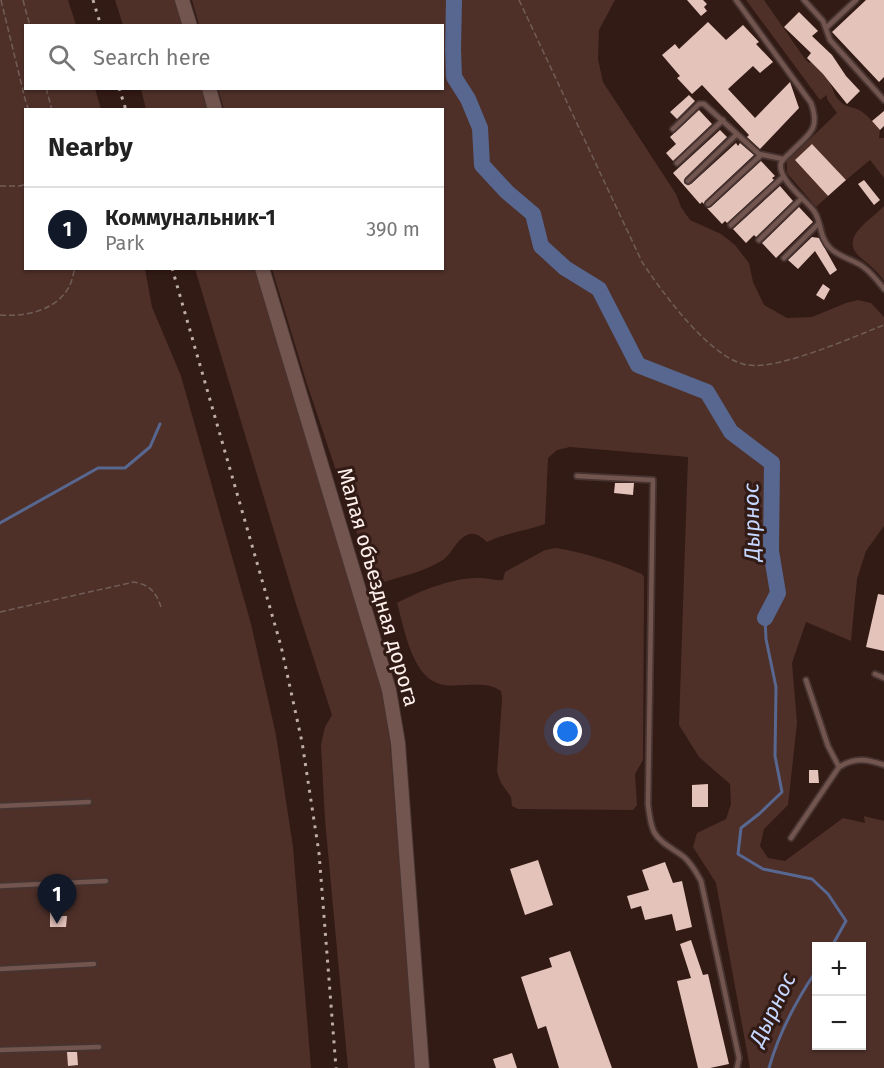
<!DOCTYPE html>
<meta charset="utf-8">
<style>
:root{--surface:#fff;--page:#f6f6f6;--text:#222;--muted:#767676;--line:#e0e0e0;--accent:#111827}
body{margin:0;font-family:"Fira Sans",sans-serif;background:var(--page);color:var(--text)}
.controls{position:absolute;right:18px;bottom:18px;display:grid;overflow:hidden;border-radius:0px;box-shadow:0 2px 4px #0004}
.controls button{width:54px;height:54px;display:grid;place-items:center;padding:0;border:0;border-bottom:2px solid var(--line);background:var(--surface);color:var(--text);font:30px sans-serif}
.you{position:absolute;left:568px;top:732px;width:21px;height:21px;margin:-15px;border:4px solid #fff;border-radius:50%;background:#1a73e8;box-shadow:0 0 0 9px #1a73e833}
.badge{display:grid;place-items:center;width:39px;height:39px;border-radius:50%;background:var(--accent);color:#fff;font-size:20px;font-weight:700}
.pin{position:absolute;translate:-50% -50px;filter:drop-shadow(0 2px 3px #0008)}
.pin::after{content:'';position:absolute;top:32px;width:21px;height:18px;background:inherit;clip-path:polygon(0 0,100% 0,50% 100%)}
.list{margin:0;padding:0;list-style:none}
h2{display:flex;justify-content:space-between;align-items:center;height:78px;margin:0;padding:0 24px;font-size:26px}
h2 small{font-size:20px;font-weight:400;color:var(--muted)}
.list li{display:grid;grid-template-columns:39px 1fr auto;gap:18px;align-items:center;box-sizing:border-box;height:84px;padding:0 24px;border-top:2px solid var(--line)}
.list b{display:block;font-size:22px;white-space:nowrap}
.list p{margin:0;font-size:20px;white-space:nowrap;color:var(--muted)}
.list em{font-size:20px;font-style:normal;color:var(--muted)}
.icon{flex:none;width:33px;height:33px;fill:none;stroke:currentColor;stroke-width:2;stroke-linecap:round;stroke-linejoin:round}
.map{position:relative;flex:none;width:884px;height:1068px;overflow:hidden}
.search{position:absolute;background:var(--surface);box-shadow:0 2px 4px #0004;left:24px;top:24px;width:420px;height:66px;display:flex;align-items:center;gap:15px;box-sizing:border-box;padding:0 21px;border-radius:0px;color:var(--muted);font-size:22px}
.panel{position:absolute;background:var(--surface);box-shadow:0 2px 4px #0004;left:24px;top:108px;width:420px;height:162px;border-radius:0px}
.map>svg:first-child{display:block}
</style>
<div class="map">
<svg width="884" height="1068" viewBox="0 0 884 1068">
<rect width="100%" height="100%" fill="#321a15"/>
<path fill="#4e3029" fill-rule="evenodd" d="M0,0H68L76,25L26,26V88L95,89L101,109L26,110V268L145,269L152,307L181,376L251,624L276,735L293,847L311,1068H0Z
M115,0H177L185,25H123Z
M192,0H615L599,30L598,59L603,82L676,194L681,207L690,220L721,234L735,245L749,263L753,282L764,305L787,318L812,317L846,303L858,300L871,303L884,317V526L866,551L857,579L851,641L806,622L792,663L797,723L788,805L764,829L760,846L768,858L785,861L843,818L865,823L864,816L884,821V1068H750L716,883L693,847L697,833L726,819L731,804L730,784L699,757L679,725L688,457L570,447L557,450L548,458L545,524C526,531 505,533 487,542C482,538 477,533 470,534C457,537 453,553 443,560C426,571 403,576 384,582L377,580L371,575L307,384L272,269L442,268V110L224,109L218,89L442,88V26L199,25ZM816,946H862V1046H816Z
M746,0H764L805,59L809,63L811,62C818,68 826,75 830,83C835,93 832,93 842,103C848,108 853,107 859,110C867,114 874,124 880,130L879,138H884V178L870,160L846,180L812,144L795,160L828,196L816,207L787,173V161L837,113L827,99V95L820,100Z
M141,89H204L210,109H146Z
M884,206V281C877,270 869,265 860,257C838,238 871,220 884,206Z
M195,269H257L382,692L390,743L415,1068H348L325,820L321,745L325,727L332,715L296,604Z
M556,548C586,553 614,562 642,574L644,577L643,760L635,774L637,805L633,810L518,809L512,806L511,797L501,783L497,772L502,699L501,691C489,683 478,685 465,685C455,685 447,687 437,683C411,673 404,627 397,603C419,591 454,577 480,578C488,578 495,581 503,580L505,572L545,550Z"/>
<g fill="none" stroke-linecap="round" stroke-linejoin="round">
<path stroke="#576790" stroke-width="3" d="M0,523L98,468H125L150,447L160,424
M765,618L766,639L776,687L775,756L782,792L759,814L741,828L738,854L763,869L812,879L828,894L846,921L832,946
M769,1068C779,1032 796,1001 816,971"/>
<path stroke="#576790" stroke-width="16" d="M454,0L453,49L454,77L468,99L480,128L482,165L507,192L533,214L541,246L565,268L599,289L638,365L707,392L731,432L772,463L771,551L778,593L765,618"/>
</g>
<path fill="#e4c3bb" d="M687,0H703L707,4L704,7L707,11L701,16Z
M866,0H884V77L879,82L832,32Z
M799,12L818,31L812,36L832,55L846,76L860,91L847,104L823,74L807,58L811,53L784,27Z
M708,22L726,40L743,25L759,42L756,44L773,62L760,73L753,66L728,89L755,118L790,82L799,108L760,149L747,137L749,135L702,85L692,94L677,78L680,76L662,55L675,44L679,49Z
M689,95L695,101L677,119L670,112Z
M699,110L712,124L673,161L666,153L676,144L670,137Z
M884,111V126L880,130L872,121Z
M720,130L727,137L685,178L684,181L685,184H691L736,143L738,146L740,143L754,155L705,201L704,204L702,202L700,204L673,173Z
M812,144L846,180L828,196L795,160Z
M761,161L775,176L772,178L774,180L727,223L725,221L722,224L707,208L711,207Z
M864,180L880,200L874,205L858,184Z
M780,186L793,201L756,237L754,235L746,243L733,229Z
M799,207L813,222L776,258L762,243Z
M812,237L819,238L837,270L830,275L815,251L798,269L788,260Z
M823,284L830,289L824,300L816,295Z
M615,483H634L633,495L614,493Z
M878,594L884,595V651L866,647Z
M809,770H818L819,783H809Z
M708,784V807H692V785Z
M538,860L553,905L525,915L510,869Z
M665,862L673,883L682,881L692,927L676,931L672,914L645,920L641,906L631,909L627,896L649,890L642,870Z
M50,912H58V916H67L66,927H50Z
M691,940L703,975L708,974L729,1064L710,1068H698L677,981L691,978L680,944Z
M570,951L612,1068H559L546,1026L538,1029L521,977L552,967L549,958Z
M67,1052H77L78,1065L68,1066Z
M512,1053L517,1068H496L493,1059Z"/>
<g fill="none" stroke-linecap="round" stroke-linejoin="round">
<defs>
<path id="lane" d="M736,0L811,103C821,131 808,134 790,153C787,156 783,159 781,163C777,179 805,199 814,211C822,223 819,237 830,248C839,257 852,259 862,266C871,272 877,280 884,289
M804,0L823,21L830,40L884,100
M826,28L856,0
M673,129L699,104H704L759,154L783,159
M677,163L723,120
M688,181L737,134
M708,204L761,155
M731,225L783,177
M759,240L802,198
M784,258L819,223
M577,476L653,480L648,804C649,813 650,823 654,832C661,844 674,849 684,857C692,864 696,872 701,881L739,1058L737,1068
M875,674L884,678
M806,680L828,746L839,767
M0,806L89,802
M791,838L839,767C855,757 867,759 884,765
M0,886L106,881
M0,969L94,964
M0,1050L99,1047"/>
<path id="secondary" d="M182,0L190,26
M209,88L215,110
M262,268L389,690L398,743L422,1068"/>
</defs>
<use href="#lane" stroke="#473431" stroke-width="8"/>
<use href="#secondary" stroke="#473431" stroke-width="16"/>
<path stroke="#715d58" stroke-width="1.5" stroke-dasharray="6 3" stroke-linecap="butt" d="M1,0L26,103L29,110
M23,0L30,26
M519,0L642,262C662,292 711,360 748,365C779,370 853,337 884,325
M46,88L52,110
M0,186H20L26,184
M0,315C24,317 56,311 69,287C72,282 73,274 75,268
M0,612L134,582C150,585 156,592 161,607"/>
<use href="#lane" stroke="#72554f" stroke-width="4.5"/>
<use href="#secondary" stroke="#72554f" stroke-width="14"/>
<path stroke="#bdaca8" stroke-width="3" stroke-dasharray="3 6" stroke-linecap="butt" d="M93,0L101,26
M119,88L126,110
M172,268L281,646L302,742L319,853L336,1068"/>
</g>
<g text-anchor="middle" stroke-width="6" stroke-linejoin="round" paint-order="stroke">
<g font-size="21" fill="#fef0ed" stroke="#321a15">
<text transform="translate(378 587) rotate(74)" y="7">Малая объездная дорога</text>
</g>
<g font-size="22" font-style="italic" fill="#c6d7ff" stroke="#321a15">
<text transform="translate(751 522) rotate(-91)" y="8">Дырнос</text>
<text transform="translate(772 1009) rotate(-64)" y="8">Дырнос</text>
</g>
</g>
</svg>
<div class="controls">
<button>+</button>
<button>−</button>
</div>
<div class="you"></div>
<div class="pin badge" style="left:57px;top:924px">1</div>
<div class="search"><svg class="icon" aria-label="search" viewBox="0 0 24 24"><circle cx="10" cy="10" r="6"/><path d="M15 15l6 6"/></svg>Search here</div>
<section class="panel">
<h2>Nearby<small></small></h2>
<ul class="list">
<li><span class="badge">1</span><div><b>Коммунальник-1</b><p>Park</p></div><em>390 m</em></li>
</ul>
</section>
</div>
